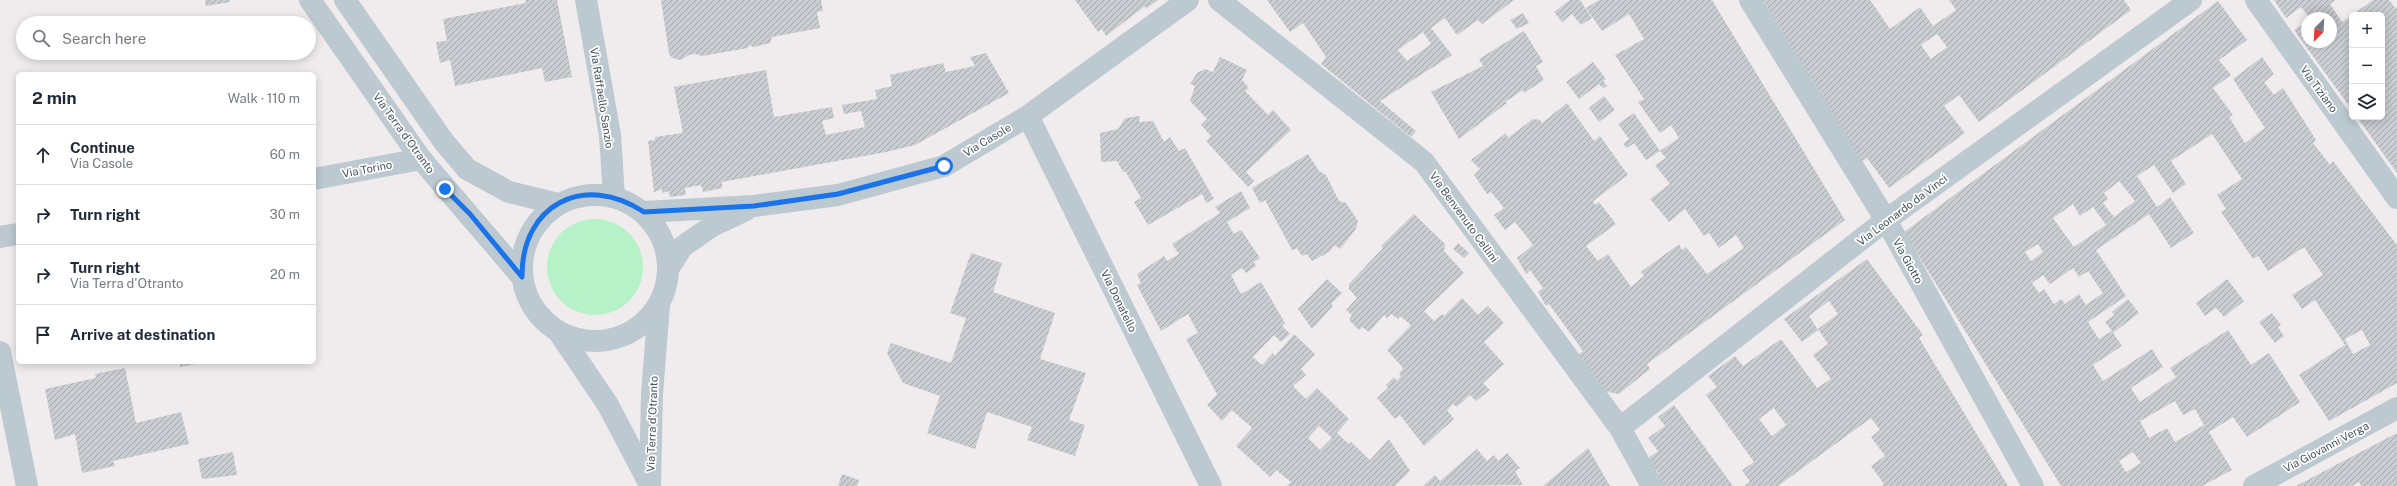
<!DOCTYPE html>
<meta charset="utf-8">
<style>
:root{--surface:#fff;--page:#f2f2f3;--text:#1f2937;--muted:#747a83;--line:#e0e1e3}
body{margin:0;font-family:"Public Sans",sans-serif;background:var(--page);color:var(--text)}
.controls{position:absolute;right:12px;top:12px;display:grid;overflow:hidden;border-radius:6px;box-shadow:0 2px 10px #0003}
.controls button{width:36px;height:36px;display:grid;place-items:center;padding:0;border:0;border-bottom:1px solid var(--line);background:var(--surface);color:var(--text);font:20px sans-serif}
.compass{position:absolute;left:2301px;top:12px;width:36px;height:36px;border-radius:50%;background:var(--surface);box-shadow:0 2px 10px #0003;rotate:204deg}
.stop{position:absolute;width:12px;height:12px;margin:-9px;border:3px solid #1a73e8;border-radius:50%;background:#fff}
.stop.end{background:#1a73e8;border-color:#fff;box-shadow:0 1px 4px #0008}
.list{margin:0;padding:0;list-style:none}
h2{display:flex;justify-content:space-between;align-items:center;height:52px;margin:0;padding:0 16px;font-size:17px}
h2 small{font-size:13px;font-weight:400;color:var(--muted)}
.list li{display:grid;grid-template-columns:26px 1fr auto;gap:12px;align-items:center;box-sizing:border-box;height:60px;padding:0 16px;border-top:1px solid var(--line)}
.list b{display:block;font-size:15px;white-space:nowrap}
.list p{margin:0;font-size:13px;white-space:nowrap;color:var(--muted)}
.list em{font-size:13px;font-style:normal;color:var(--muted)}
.icon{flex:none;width:22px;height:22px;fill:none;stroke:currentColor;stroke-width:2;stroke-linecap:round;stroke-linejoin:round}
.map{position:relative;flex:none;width:2397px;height:486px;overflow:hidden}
.search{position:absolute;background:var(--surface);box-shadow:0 2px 10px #0003;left:16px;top:16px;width:300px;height:44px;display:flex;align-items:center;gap:10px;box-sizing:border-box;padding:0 14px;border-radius:22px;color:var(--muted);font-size:15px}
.panel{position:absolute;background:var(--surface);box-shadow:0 2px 10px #0003;left:16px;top:72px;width:300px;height:292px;border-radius:6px}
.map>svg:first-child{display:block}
</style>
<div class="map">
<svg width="2397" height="486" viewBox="0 0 2397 486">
<defs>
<pattern id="building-hatch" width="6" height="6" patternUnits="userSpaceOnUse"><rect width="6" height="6" fill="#c9cdd2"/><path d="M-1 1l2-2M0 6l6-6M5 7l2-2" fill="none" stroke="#a5a9ad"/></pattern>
</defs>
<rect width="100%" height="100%" fill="#f0eced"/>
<path fill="#b6f1c7" d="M547 267a48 48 0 1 1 96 0a48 48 0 1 1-96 0Z"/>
<path fill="url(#building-hatch)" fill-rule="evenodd" d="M205,0H230V2L206,6Z
M525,0H557L572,77L545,82L542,68L455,86L450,60L440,63L436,42L447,41L443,19L526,3Z
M661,0H821L823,11L817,12L820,28L772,37L770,43L754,47L749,45L748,48L702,56L696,54L689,55L681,60L672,58L669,54Z
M1075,0H1158L1146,9L1145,6L1106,36L1102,29L1098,32Z
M1267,0H1514L1482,24L1478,20L1457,35L1445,18L1431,28L1452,55L1380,101L1416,131L1411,137L1321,64L1326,57L1303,23L1290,32ZM1423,32L1431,44L1407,61L1398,50Z
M1570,0H1580L1592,18L1581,25L1572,14L1562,22L1554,12Z
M1599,0H1712L1845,220L1647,364L1650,369L1619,394L1598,390L1579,354L1583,351L1549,304L1546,306L1538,292L1543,288L1530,270L1526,274L1517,258L1533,245L1515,222L1505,230L1494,215L1504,208L1491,192L1487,194L1474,175L1480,169L1471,160L1506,133L1508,138L1533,119L1540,120L1542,123L1567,103L1594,141L1600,136L1628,175L1593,201L1595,205L1599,202L1616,224L1586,246L1598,261L1608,254L1631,287L1644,276L1641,272L1679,244L1682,250L1686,247L1707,274L1744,248L1736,235L1719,248L1709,233L1704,236L1685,209L1669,222L1650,199L1670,184L1655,165L1666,158L1660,151L1679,138L1671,125L1660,133L1638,102L1644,99L1615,55L1644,39L1629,14L1602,31L1586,8Z
M1763,0H1870L1890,29L1920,7L1933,26L1956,10L1949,0H2124L2131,10L1979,122L1959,95L1944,106L1965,133L1889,188L1867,158L1861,162ZM1937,34L1947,47L1931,59L1921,45Z
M2274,0H2335L2330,4L2342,22L2352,15V110L2294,30L2307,21V42H2331V18H2310L2301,7L2286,18Z
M2373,0H2389L2395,8L2397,7V173L2357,117H2382V15H2352Z
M2218,1L2247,40L2219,60L2231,75L2213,88L2233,115L2229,117L2245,143L2265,128L2233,79L2262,57L2274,74L2264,82L2274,95L2283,88L2316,140L2313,143L2330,165L2333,161L2397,245V383L2329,421L2299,375L2345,345L2315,300L2302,309L2292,295L2323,275L2304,247L2268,271L2258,256L2253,259L2221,212L2226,209L2217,195L2242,179L2212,134L2171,161L2186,184L2173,193L2154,165L2137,176L2157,207L2170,197L2194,233L2171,248L2149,214L2096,250L2126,296L2088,322L2099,339L2112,331L2105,322L2114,315L2112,312L2128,299L2139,313L2113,333L2122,346L2093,365L2103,381L2152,349L2163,367L2131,388L2140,402L2176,377L2170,368L2228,330L2251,365L2269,353L2300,402L2247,437L2233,417L2209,432L2232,470L2202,486H2061L1904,232ZM2119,181L2135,201L2114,217L2103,203L2108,199L2104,193ZM2073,204L2080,216L2093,207L2106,225L2074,247L2053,218ZM2038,244L2043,252L2031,261L2025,252ZM2073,268L2079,277L2088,271L2103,293L2086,305L2079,294L2065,304L2061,299L2054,304L2044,289L2039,293L2032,283L2043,275L2050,284ZM2362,330L2370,345L2353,354L2345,339ZM2175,401L2183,415L2195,409L2204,425L2175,442L2167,428L2149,438L2140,421ZM2133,452L2141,463L2126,472L2119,461Z
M1523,13L1529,23L1517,29L1510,20Z
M1524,31L1543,62L1536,66L1544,80L1524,93L1523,90L1505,102L1507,103L1459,139L1431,92L1483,66L1479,59Z
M986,53L1009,93L915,145L886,152L722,182V188L703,192L701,185L685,188L686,195L670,197L669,191L662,193V189L654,192L648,141L655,140V137L683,133L674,87L766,70L774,117L832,107L834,118L822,121L826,135L865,127L861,111L844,114L842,105L877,99L875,90L892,86L890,75L943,63L946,72L975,66L970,57Z
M1220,57L1247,70L1242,80L1249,88L1245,91L1268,115L1273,110L1291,130L1246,172L1254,181L1248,187L1206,141L1211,136L1201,125L1207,119L1190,101L1195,86L1190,84L1197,73L1205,69L1213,72Z
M1593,62L1606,79L1603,81L1607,86L1603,88L1599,84L1579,99L1566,82Z
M1604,96L1615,110L1599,122L1589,108Z
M1634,113L1660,151L1646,160L1634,143L1627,148L1623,144L1629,139L1618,124Z
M1140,116L1139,122L1153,121L1164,142L1170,137L1179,151L1185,148L1214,199L1206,203L1202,194L1148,225L1134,202L1141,198L1125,171L1123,172L1117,161L1101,162L1100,133L1118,129L1125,118Z
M1308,154L1319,171L1326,175L1339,201L1346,203L1358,221L1356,229L1340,249L1335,245L1329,252L1312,261L1307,254L1302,256L1297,248L1292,250L1265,200L1260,203L1252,188Z
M1241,191L1250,208L1227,222L1234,234L1241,230L1260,258L1254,262L1256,266L1246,273L1242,268L1231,275L1241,294L1261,282L1285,323L1282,326L1290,334L1281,342L1274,335L1253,357L1262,365L1273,353L1275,356L1294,334L1315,354L1301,369L1306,375L1293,386L1306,399L1317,388L1349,419L1337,433L1349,444L1351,442L1370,460L1389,439L1410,471L1395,486H1287L1291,482L1276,470L1270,477L1236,446L1252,428L1232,410L1222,421L1207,405L1217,394L1186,339L1198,333L1188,314L1161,331L1137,285L1141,283L1137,274L1164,256L1167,261L1179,254L1172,244L1220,213L1215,207ZM1319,426L1332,438L1320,450L1308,438Z
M1414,214L1445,244L1444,251L1464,273L1424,311L1434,321L1442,314L1444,316L1462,298L1478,315L1488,306L1504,323L1484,342L1504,364L1483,383L1490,390L1476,401L1470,395L1457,407L1453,404L1447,410L1454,419L1424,446L1400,415L1395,419L1377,398L1388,388L1386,385L1394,377L1397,381L1401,376L1399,374L1403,368L1387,350L1411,325L1400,316L1398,319L1391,314L1387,318L1384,315L1369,332L1362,327L1359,330L1349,320L1352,315L1346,310L1357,298L1349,289V284L1383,248L1381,246Z
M1458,243L1469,253L1464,258L1453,249Z
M971,253L1002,263L993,292L1055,313L1040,359L1086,373L1069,420L1085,425L1075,456L1027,440L1032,427L987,412L975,449L927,433L940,396L903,383L887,353L891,343L951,363L966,318L950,313Z
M1867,259L1923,335L1919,338L2008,486H1882L1884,484L1871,466L1885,456L1871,437L1880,430L1871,418L1778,486H1744L1750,482L1742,470L1754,462L1706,395L1717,387L1708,376L1735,356L1743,366L1781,339L1817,388L1831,379L1813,355L1828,344L1818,329L1838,314L1829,301L1809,316L1818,330L1802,342L1784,319ZM1774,408L1786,425L1772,436L1759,419Z
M1327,279L1342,293L1331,304L1333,306L1312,329L1298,309Z
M2227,279L2244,301L2224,317L2216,308L2205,316L2196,303Z
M2272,313L2281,325L2278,327L2284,336L2275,343L2259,322Z
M177,362H201V363L180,367V364Z
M125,368L136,423L181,412L189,444L113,461L115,466L82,473L75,434L55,440L45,389L96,378L95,374Z
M1674,405L1733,486H1654L1650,481L1659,474L1647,459L1658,451L1648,438L1665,426L1658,417Z
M2397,433V486H2361L2359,482L2352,486H2296Z
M1588,448L1610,486H1543Z
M1477,449L1487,461L1494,455L1498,461L1507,453L1520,468L1515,471L1523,485L1423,486L1435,475L1440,481Z
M233,452L237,475L202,479L198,459Z
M842,474L859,480L857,486H838Z"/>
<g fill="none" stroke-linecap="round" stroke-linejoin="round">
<path stroke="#bcc9d0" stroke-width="22" d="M586,0L610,135L614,197
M1219,0L1424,162L1620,428L1652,486
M1750,0L1886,220L2033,486
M2256,0L2397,198
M1028,116L1211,486
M314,179L421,159
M644,212L754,206L838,195L944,166L1028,116L1188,0
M0,237L18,234
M669,268L682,247L712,226L746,210
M0,352L27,486
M1620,428L1886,220L2191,0
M2254,486L2397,408"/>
<path stroke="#bcc9d0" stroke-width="22" d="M310,0L421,159L522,277
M345,0L444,142L467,169L509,192L558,204
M522 268a73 73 0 1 1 146 0a73 73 0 1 1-146 0Z
M558,331L608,405L649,483
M650,486L652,394L659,305"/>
</g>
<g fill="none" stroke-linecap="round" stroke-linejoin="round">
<path stroke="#1a73e8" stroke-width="5" d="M445,189L470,214L522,277C521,205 584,172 644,212L754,206L838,194L944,166"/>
</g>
<g text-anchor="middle" stroke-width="3.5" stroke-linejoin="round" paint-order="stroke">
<g font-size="11" fill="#44535b" stroke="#fff">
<text transform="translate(2319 89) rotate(54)" y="4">Via Tiziano</text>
<text transform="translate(602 98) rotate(81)" y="4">Via Raffaello Sanzio</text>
<text transform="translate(404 133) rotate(54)" y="4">Via Terra d'Otranto</text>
<text transform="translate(987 140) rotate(-31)" y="4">Via Casole</text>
<text transform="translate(367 169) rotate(-11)" y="4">Via Torino</text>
<text transform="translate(1902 210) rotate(-37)" y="4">Via Leonardo da Vinci</text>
<text transform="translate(1464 217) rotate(54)" y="4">Via Benvenuto Cellini</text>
<text transform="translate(1908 261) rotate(61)" y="4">Via Giotto</text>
<text transform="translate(1119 301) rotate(64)" y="4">Via Donatello</text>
<text transform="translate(652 424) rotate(-88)" y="4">Via Terra d'Otranto</text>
<text transform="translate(2326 447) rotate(-28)" y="4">Via Giovanni Verga</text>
</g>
</g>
</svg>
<div class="controls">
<button>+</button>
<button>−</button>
<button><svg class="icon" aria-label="layers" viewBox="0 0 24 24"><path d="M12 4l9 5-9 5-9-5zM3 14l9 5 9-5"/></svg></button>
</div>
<svg class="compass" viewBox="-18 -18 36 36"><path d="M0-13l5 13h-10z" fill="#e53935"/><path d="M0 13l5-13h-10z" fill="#747a83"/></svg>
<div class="stop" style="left:944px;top:166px"></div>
<div class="stop end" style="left:445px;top:189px"></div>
<div class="search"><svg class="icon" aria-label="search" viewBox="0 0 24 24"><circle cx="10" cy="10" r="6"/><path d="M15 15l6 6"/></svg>Search here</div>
<section class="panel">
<h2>2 min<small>Walk · 110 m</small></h2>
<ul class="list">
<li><svg class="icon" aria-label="ahead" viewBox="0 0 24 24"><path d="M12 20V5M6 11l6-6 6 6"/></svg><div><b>Continue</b><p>Via Casole</p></div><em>60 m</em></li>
<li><svg class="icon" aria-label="right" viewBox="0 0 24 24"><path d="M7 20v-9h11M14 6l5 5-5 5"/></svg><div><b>Turn right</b></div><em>30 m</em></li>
<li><svg class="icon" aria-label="right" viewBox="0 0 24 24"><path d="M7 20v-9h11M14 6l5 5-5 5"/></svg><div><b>Turn right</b><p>Via Terra d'Otranto</p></div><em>20 m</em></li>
<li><svg class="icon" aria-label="arrive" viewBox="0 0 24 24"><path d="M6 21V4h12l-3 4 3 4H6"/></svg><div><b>Arrive at destination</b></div></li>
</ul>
</section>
</div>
